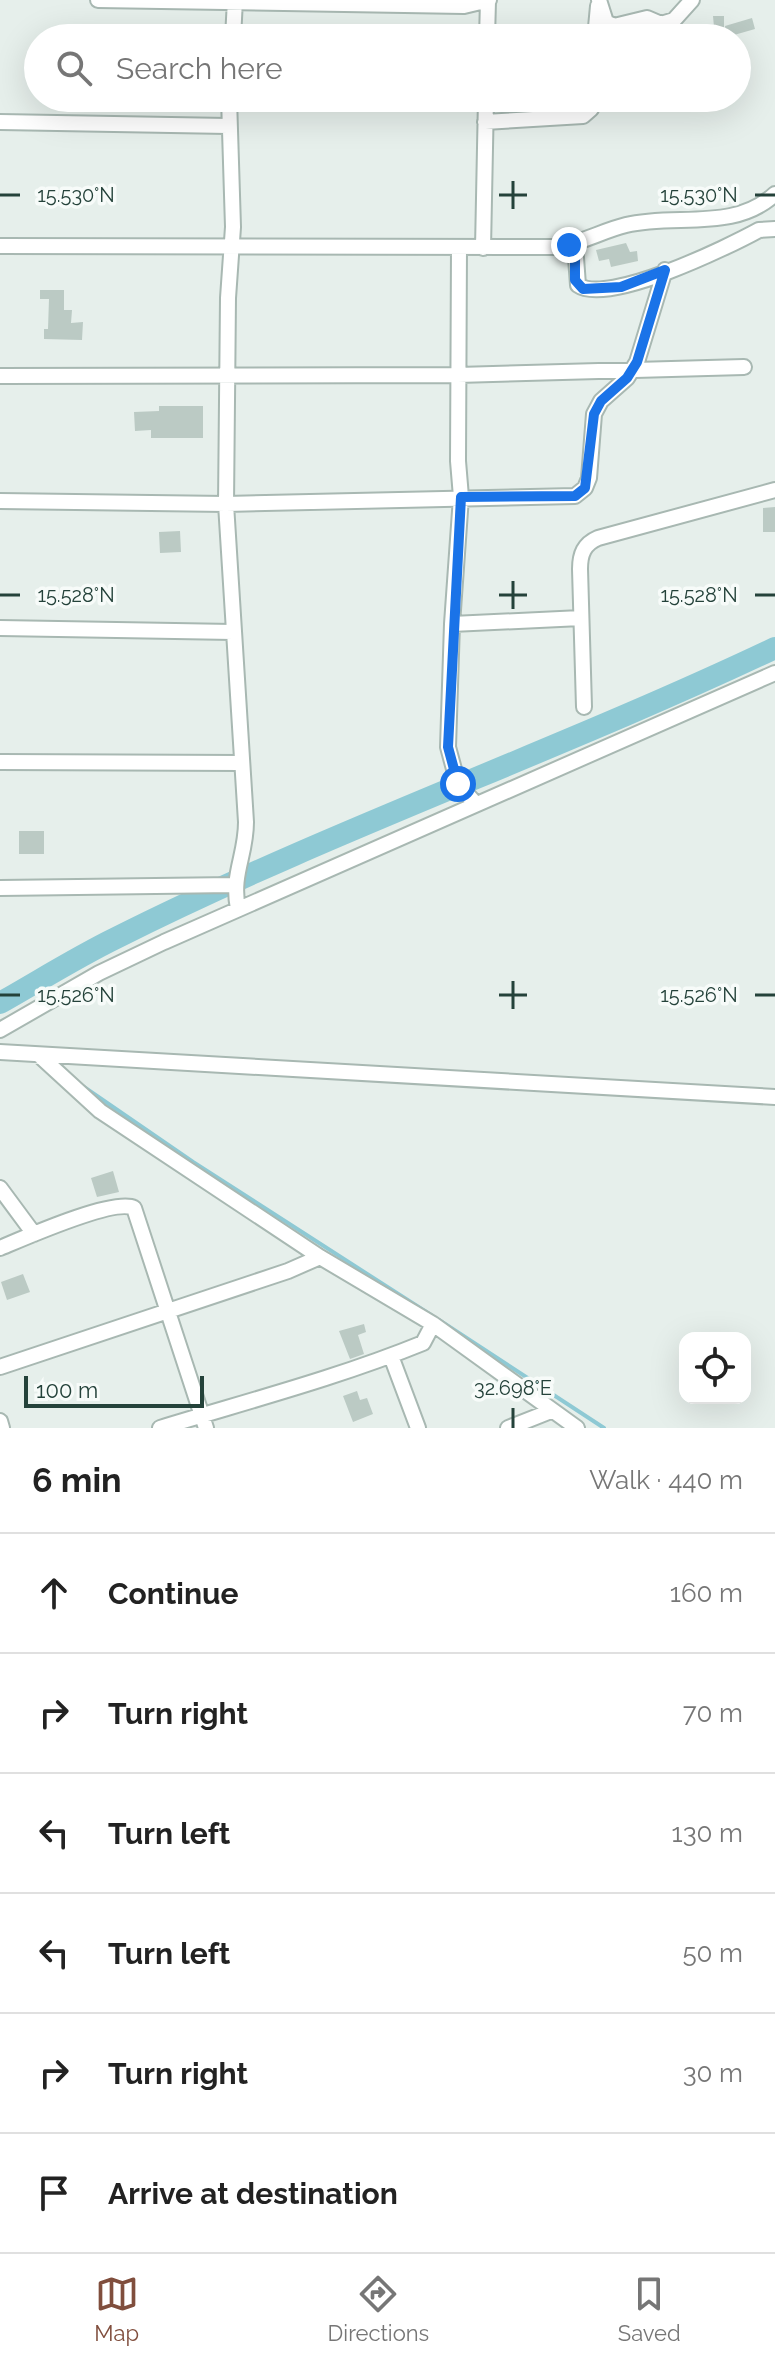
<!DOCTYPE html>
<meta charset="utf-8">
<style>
:root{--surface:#fff;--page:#f2f2f2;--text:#222;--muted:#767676;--line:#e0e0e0;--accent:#804e3d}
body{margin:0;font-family:Raleway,sans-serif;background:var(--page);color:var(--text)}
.controls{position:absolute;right:24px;bottom:24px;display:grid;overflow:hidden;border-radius:16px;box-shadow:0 8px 32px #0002}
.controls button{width:72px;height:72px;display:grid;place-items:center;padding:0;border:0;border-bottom:2px solid var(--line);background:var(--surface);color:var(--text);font:40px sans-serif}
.scale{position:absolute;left:24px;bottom:20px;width:180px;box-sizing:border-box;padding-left:8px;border:4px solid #24423a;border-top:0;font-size:22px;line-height:28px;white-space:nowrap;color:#24423a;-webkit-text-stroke:6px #f7fbf9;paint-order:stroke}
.stop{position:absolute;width:24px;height:24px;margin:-18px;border:6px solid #1a73e8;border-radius:50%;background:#fff}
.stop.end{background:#1a73e8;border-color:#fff;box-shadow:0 2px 8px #0008}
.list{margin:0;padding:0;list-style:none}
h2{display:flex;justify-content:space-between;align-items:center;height:104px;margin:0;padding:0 32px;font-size:34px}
h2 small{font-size:26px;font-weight:400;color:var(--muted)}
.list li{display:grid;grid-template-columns:52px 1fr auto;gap:24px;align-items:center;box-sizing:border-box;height:120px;padding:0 32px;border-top:2px solid var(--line)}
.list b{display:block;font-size:30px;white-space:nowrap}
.list em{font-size:26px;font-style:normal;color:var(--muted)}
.icon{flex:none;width:44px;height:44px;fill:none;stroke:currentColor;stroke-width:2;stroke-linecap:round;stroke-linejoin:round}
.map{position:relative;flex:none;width:775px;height:1428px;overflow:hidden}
.search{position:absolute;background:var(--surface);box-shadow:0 8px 32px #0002;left:24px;right:24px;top:24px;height:88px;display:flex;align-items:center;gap:20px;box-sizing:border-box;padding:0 28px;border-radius:44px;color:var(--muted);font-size:30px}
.sheet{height:824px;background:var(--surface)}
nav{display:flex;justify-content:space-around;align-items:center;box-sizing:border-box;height:112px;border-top:2px solid var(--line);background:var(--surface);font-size:22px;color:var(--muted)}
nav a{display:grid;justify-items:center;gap:4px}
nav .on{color:var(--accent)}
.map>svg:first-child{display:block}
</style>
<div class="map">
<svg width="775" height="1428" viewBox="0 0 775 1428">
<rect width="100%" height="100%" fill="#e6efeb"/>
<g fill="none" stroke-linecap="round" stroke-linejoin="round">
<path stroke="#8ec9d4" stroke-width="4" d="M81,1085L193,1162L431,1315
M439,1320L604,1428"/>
<path stroke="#8ec9d4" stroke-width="22" d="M0,1003C39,981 77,957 116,938C331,830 558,751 775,648"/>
</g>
<path fill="#bbcac4" d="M713,16H724V35L715,38Z
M752,18L755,29L727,37L725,26Z
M626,243L630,252L637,251L638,261L611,267L609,259L599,261L596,250Z
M40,290H64V310H72L71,323L83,322L82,340L44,339V329H48L49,299H40Z
M159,406H203V438H151V430L135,431L134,412L159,411Z
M775,507V532H763V508Z
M180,531L181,552L160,553L159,532Z
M19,831H44V854H19Z
M113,1171L119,1192L97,1197L91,1178Z
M23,1274L30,1292L7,1300L1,1282Z
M364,1324L366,1332L358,1335L364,1354L350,1359L339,1331Z
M357,1391L360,1400L367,1398L373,1414L353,1422L343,1396Z"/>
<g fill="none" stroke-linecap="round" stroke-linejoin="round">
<defs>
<path id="street" d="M98,0L464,6L489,0
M599,0L606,22L614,26L647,18L661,24L674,20L692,0
M233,38L235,0
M487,38L488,1
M595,38L598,6
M229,98L233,227L228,298L226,504L246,822C246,856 231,874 238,909
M0,122L228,126
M485,122L583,116L591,109V98
M575,244L578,285C607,306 728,247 759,230L775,229
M0,246L555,247C581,244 601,231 626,225C676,213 734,232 775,194
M459,248L458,461L461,497L452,624L448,747L458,784L475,803
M483,248L486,98
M0,376L458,375L744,367
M0,501L226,504L575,496L585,488L589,478L594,414L601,401L627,378L637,362L665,270
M452,624L581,618
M0,628L233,632
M584,707L580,569C580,554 584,544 598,538L775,490
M0,762L242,763
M0,888L233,885
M0,1030L99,973L164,942L775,673
M0,1052L775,1097
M40,1056L100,1111L320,1257L433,1324L577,1428
M0,1188L34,1234
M0,1248C24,1238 114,1198 134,1208L206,1428
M391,1356L418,1428
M0,1367L288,1271L320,1257
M0,1421L2,1428
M160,1428C248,1401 337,1378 423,1343L433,1324
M508,1428L551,1411"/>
</defs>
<use href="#street" stroke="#a8b8b2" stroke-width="18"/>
<use href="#street" stroke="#fff" stroke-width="14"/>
</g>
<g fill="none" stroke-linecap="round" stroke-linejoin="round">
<path stroke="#1a73e8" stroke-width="10" d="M458,784L448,747L461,497L575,496L585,488L594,414L601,401L627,378L637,362L665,270L621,287L583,289L575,280V244L569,245"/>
</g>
<path fill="none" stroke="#24423a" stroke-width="3" d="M513,181V209M0,195H20M499,195H527M755,195H775M513,581V609M0,595H20M499,595H527M755,595H775M513,981V1009M0,995H20M499,995H527M755,995H775M513,1408V1428"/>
<g font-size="20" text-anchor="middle" fill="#24423a" stroke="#f7fbf9" stroke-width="7" stroke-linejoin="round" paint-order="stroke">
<text x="76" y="202">15.530°N</text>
<text x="699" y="202">15.530°N</text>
<text x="76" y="602">15.528°N</text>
<text x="699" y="602">15.528°N</text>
<text x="76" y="1002">15.526°N</text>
<text x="699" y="1002">15.526°N</text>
<text x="513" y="1395">32.698°E</text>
</g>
</svg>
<div class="controls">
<button><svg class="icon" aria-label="locate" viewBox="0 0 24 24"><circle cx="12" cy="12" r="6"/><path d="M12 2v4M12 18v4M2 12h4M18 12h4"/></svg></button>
</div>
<div class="scale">100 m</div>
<div class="stop" style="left:458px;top:784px"></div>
<div class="stop end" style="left:569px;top:245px"></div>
<div class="search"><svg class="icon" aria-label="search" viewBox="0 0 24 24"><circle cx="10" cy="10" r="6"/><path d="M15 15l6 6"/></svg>Search here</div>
</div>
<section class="sheet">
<h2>6 min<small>Walk · 440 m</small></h2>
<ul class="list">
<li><svg class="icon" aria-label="ahead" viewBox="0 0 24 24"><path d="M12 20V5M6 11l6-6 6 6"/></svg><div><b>Continue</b></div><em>160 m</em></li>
<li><svg class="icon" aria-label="right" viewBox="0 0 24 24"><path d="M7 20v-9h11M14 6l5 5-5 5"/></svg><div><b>Turn right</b></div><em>70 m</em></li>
<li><svg class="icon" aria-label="left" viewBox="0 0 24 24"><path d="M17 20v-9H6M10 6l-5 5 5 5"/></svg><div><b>Turn left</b></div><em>130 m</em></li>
<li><svg class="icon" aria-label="left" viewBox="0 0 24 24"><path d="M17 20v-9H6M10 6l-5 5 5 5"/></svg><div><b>Turn left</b></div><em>50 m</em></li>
<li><svg class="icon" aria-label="right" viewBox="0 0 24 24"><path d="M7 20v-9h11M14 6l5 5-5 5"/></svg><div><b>Turn right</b></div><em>30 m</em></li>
<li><svg class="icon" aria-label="arrive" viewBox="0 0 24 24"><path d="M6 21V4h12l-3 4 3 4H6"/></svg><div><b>Arrive at destination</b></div></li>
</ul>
</section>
<nav>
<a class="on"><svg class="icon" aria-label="map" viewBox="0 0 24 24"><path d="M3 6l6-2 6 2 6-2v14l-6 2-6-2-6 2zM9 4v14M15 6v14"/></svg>Map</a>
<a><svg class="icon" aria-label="directions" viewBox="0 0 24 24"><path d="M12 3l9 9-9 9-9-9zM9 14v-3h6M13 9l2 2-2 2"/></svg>Directions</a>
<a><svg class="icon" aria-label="saved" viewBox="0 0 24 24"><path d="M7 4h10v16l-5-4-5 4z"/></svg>Saved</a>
</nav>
